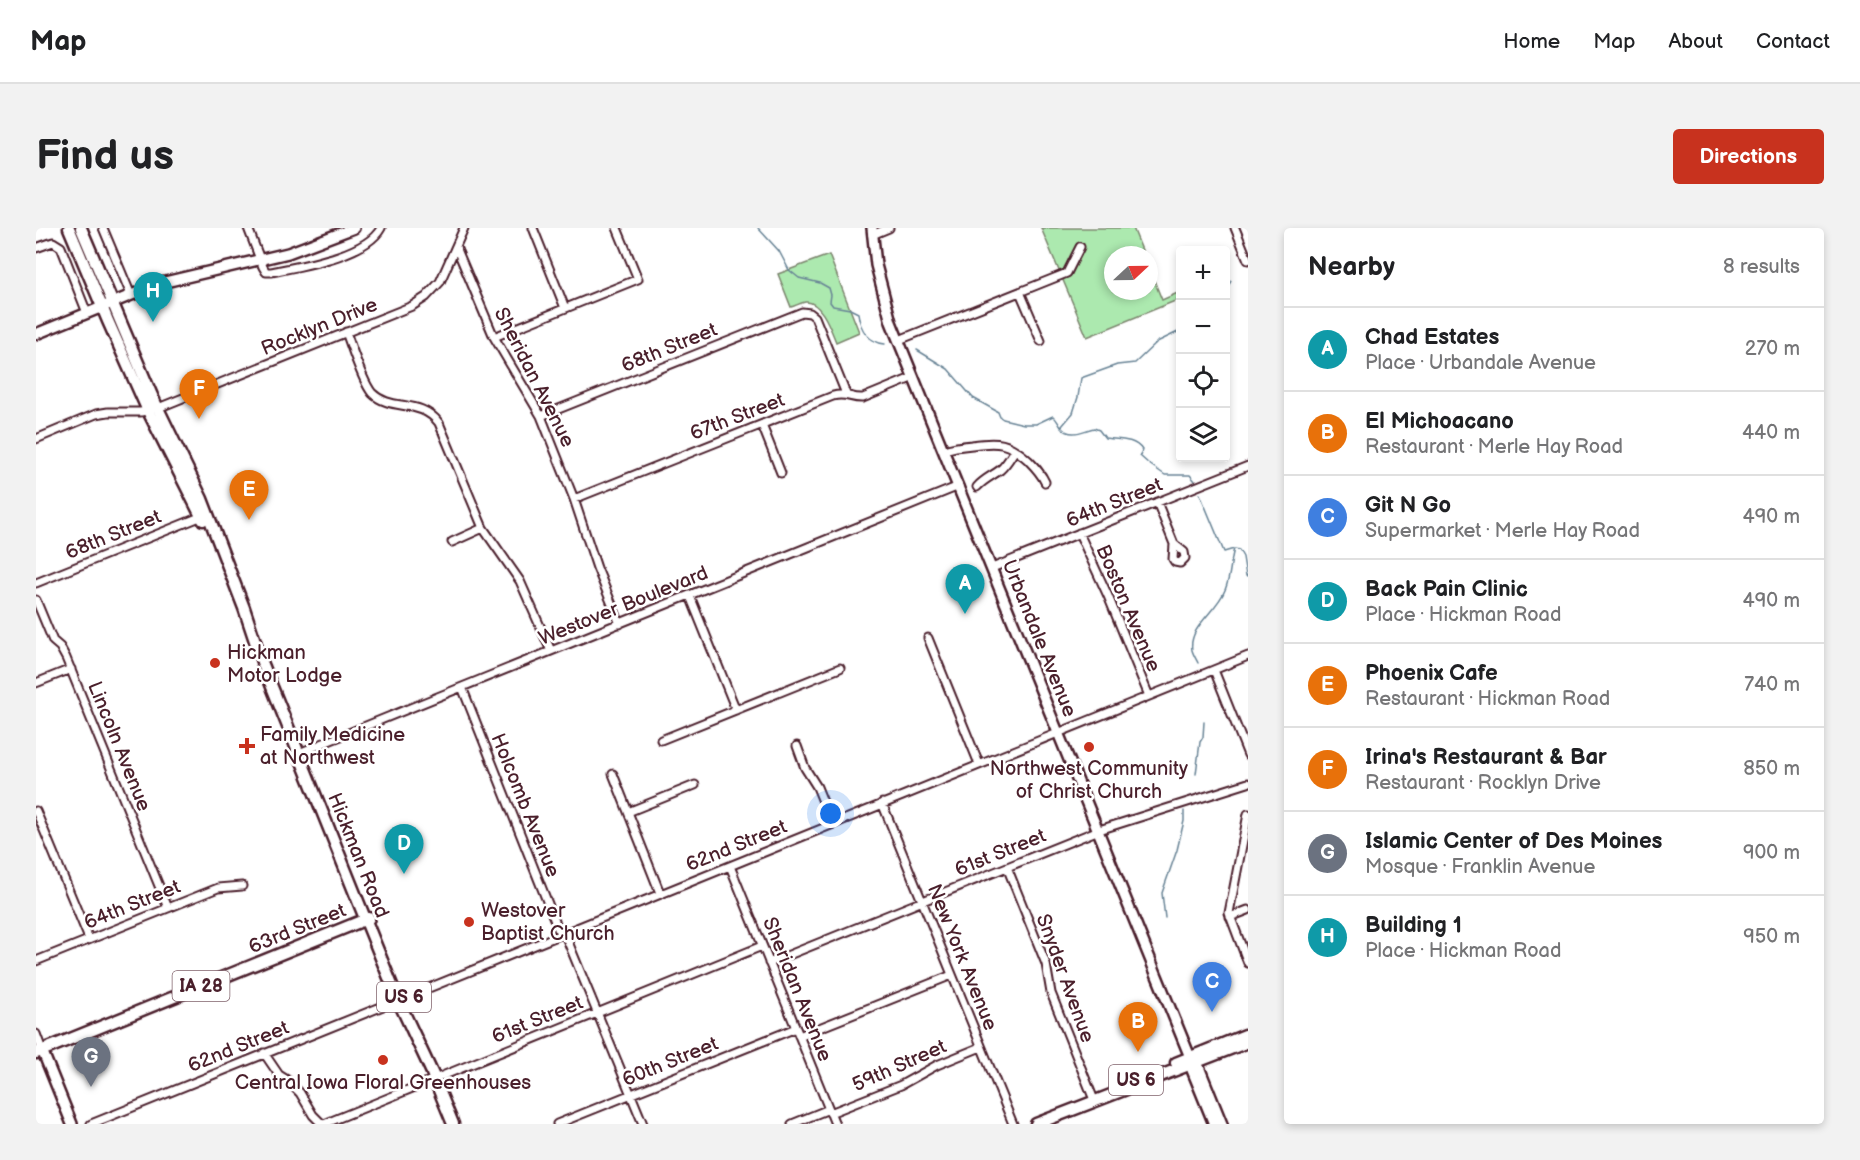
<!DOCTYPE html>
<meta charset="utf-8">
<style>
:root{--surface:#fff;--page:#f2f2f2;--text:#202124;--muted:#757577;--line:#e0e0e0;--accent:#c8321e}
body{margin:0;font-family:"Balsamiq Sans",sans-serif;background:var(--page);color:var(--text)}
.controls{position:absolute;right:18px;top:18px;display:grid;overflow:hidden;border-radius:6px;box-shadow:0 3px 9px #0003}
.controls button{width:54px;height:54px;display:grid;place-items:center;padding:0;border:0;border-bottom:2px solid var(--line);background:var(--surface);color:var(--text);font:30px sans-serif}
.compass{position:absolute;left:1068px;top:18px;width:54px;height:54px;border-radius:50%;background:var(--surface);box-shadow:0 3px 9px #0003;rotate:68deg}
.you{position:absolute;left:795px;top:586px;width:21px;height:21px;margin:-15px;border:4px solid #fff;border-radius:50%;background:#1a73e8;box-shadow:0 0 0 9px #1a73e833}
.badge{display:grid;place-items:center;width:39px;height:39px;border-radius:50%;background:var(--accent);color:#fff;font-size:20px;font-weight:700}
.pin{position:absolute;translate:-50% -50px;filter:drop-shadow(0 2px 3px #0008)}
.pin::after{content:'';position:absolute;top:32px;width:21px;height:18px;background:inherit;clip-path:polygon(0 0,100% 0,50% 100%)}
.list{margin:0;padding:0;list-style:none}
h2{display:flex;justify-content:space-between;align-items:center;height:78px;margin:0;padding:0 24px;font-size:26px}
h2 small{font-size:20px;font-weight:400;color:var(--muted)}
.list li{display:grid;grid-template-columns:39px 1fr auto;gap:18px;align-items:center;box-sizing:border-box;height:84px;padding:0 24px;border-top:2px solid var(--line)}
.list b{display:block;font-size:22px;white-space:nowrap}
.list p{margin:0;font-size:20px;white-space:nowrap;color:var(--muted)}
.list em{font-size:20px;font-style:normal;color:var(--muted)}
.icon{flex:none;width:33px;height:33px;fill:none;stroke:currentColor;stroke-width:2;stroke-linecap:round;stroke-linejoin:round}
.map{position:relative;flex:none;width:1212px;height:896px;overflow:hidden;border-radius:6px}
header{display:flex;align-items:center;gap:36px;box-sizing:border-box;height:84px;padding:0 30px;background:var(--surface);border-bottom:2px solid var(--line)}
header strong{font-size:28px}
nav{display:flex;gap:33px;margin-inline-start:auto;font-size:21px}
.intro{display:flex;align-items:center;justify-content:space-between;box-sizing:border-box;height:144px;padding:0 36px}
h1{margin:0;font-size:42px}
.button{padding:15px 27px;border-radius:6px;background:var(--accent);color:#fff;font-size:21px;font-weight:700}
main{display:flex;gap:36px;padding:0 36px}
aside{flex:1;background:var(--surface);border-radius:6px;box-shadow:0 3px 9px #0003}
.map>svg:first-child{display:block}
</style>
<header>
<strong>Map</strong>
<nav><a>Home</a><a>Map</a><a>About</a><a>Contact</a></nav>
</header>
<div class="intro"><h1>Find us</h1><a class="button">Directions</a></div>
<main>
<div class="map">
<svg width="1212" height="896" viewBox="0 0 1212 896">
<rect width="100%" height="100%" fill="#fff"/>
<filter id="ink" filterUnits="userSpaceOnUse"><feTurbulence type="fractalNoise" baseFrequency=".0167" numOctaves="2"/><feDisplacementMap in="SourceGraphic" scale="12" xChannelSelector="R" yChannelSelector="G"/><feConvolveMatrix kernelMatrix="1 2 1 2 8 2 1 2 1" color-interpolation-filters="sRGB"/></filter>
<g filter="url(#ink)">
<path fill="#ace9af" stroke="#7b846d" stroke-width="1.5" d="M1005,0H1097L1108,27H1077V63H1113V40L1126,72L1144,64V71L1051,109Z
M793,27L823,104L800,114C795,102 785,72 769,74C764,75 759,78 755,79L742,46Z"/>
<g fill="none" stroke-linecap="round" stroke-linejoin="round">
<path stroke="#678395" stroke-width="1.5" d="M722,0L743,23L753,42L763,50L784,55L793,60L795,67L794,74L797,78L814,81L822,85C824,101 832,114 849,116
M1190,61L1195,53
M881,122L912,141L937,170L962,184L964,189L967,191L988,196H1000L1017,188C1021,191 1022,195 1025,199C1035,211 1048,202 1058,200L1063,202L1069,210C1082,212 1098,210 1106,222L1104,228L1113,236L1129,247H1154L1159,253
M1026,198L1037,185L1042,169L1045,150L1081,137L1099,135L1121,114L1144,103
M1164,266L1188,324L1198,321
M1199,321L1203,322L1207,329L1210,348L1212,347
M1162,435C1160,431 1157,426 1156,422C1152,399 1181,383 1189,362C1195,348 1194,334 1198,321
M1160,546L1164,514L1167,509L1168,494
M1129,690L1126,665L1141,622L1148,593V583"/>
<defs>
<path id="street" d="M67,0L95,67
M212,0L227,39L230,44H235C264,38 330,28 345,0
M497,0L529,80
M1199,0L1212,32
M836,7L853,0
M420,19L458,109L505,188L538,271L561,340L584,396
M0,20L17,14L25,19L51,85
M984,64L1005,113
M310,104C316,120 326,153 336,165C355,184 384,170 403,195L447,300L484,353L515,423
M458,109L602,51L581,0
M863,112L1031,45L1044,19
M505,188L766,84L774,85L779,89L810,166
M726,197L745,245
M0,211L60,186L72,184H105L122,180L376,78L390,69L404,54L428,0
M908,222C917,219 926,218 936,217C962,213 972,214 992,232C999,239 1005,245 1009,254
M941,259C948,251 956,248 964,242C971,236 975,228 979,222
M538,271L797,168C810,164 815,171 827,170L878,149
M1121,274L1138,316L1148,324L1149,330L1144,335L1139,334L1137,331L1138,316
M1043,305L1072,368L1113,468
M416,314L447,300
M956,340L1212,238
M0,355L169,287
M654,368L700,482
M0,372L17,413L24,419L30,430L132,680
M892,410L943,536
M1178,442L1212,527
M0,455L35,441
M426,459L524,706
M625,512L804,440
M761,518L769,540L781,559L796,596
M263,525L923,258
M577,546L624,665
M846,575L977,896
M0,583L53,711
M592,584L659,557
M1212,586L1193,685L1212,735
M694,638L799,896
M971,639L1010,736L1015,765L1058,872
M1194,689L1212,682
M528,704L607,896
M0,733L182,660L206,658
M733,735L1063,602L1212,555
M368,770L1212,428
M0,806L6,822
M763,808L916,747
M228,825L243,847L251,852L264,865L277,887L286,896
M794,885L865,857L901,837L945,819
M55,896L362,772
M288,896L726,718
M521,896L760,800
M756,896L793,881"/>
<path id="secondary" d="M836,0L840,37L855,94L1154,829V837L1178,896
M0,106L125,55L252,25L318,0
M6,822L36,896
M1156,830L1161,834L1186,896"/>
<path id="primary" d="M33,0L72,93L112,183L167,292
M45,0L116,168L166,271L208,380L226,434L324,678L362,772L399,851
M0,825L333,690
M1140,835L1212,806
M396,845L417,896
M1000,896L1212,814"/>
</defs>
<use href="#street" stroke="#4a1f2b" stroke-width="11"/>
<use href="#secondary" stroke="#4a1f2b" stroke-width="14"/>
<use href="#primary" stroke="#4a1f2b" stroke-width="15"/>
<use href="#street" stroke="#fff" stroke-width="7"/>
<use href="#secondary" stroke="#fff" stroke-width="9"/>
<use href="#primary" stroke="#fff" stroke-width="10"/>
</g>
</g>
<g fill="#c8321e" stroke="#fff" stroke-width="2">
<circle cx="179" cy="435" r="6"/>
<path d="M208 509h6v6h6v6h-6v6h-6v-6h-6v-6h6z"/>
<circle cx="1053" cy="519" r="6"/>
<circle cx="433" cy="694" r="6"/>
<circle cx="347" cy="832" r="6"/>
</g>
<g text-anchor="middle" stroke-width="5" stroke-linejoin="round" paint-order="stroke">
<g fill="#fff" stroke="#80626b" stroke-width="1.5">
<rect x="136.5" y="743" width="57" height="30" rx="4.5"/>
<rect x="341" y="754" width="54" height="30" rx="4.5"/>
<rect x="1073" y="837" width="54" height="30" rx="4.5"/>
</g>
<g font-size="18" font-weight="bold" fill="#4a1f2b">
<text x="165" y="764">IA 28</text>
<text x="368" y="775">US 6</text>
<text x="1100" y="858">US 6</text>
</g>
<g font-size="20" fill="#4a1f2b" stroke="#fff">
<text transform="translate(283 98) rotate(-22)" y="7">Rocklyn Drive</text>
<text transform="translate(633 119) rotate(-22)" y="7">68th Street</text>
<text transform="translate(499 149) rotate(63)" y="7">Sheridan Avenue</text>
<text transform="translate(701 188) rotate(-21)" y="7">67th Street</text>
<text transform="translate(1078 274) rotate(-22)" y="7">64th Street</text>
<text transform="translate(77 306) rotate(-22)" y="7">68th Street</text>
<text transform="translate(587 377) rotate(-22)" y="7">Westover Boulevard</text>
<text transform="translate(1093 380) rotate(67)" y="7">Boston Avenue</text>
<text transform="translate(1004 410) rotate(68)" y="7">Urbandale Avenue</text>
<text transform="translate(84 518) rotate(68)" y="7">Lincoln Avenue</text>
<text transform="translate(490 577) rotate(68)" y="7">Holcomb Avenue</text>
<text transform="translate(700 617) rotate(-22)" y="7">62nd Street</text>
<text transform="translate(964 624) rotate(-22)" y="7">61st Street</text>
<text transform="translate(323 627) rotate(68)" y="7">Hickman Road</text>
<text transform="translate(96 676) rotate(-22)" y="7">64th Street</text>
<text transform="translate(261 700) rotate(-22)" y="7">63rd Street</text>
<text transform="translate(927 729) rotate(68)" y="7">New York Avenue</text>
<text transform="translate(1030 750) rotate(70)" y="7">Snyder Avenue</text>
<text transform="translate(762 761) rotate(68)" y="7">Sheridan Avenue</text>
<text transform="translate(501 791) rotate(-22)" y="7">61st Street</text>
<text transform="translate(202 818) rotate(-22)" y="7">62nd Street</text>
<text transform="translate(634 833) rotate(-22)" y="7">60th Street</text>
<text transform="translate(863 837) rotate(-24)" y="7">59th Street</text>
</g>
<g font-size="20" fill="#4a1f2b" stroke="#fff" text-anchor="start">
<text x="191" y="431">Hickman<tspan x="191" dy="23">Motor Lodge</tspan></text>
<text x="224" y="513">Family Medicine<tspan x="224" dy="23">at Northwest</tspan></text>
<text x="1053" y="547" text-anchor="middle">Northwest Community<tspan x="1053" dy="23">of Christ Church</tspan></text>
<text x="445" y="689">Westover<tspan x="445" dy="23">Baptist Church</tspan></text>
<text x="347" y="861" text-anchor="middle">Central Iowa Floral Greenhouses</text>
</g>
</g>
</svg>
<div class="controls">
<button>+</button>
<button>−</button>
<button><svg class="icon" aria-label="locate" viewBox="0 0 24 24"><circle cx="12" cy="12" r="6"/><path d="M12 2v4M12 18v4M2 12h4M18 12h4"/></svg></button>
<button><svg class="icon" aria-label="layers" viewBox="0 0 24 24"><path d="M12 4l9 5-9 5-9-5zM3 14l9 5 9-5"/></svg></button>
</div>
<svg class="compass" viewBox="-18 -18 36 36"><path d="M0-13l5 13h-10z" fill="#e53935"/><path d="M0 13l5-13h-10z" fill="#757577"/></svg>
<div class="you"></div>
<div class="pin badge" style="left:929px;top:386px;background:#0f9aa8">A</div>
<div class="pin badge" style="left:1102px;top:824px;background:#e8710a">B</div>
<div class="pin badge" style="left:1176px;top:784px;background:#3f7fe0">C</div>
<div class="pin badge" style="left:368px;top:646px;background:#0f9aa8">D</div>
<div class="pin badge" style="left:213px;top:292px;background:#e8710a">E</div>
<div class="pin badge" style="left:163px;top:191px;background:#e8710a">F</div>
<div class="pin badge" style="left:55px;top:859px;background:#6b7280">G</div>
<div class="pin badge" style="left:117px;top:94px;background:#0f9aa8">H</div>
</div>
<aside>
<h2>Nearby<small>8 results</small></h2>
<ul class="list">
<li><span class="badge" style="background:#0f9aa8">A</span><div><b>Chad Estates</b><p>Place · Urbandale Avenue</p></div><em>270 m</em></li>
<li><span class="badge" style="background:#e8710a">B</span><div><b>El Michoacano</b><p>Restaurant · Merle Hay Road</p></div><em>440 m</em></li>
<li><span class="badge" style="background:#3f7fe0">C</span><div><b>Git N Go</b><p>Supermarket · Merle Hay Road</p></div><em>490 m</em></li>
<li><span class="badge" style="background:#0f9aa8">D</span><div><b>Back Pain Clinic</b><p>Place · Hickman Road</p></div><em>490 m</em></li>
<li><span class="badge" style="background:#e8710a">E</span><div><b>Phoenix Cafe</b><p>Restaurant · Hickman Road</p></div><em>740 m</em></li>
<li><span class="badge" style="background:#e8710a">F</span><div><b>Irina's Restaurant &amp; Bar</b><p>Restaurant · Rocklyn Drive</p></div><em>850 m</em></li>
<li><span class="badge" style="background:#6b7280">G</span><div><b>Islamic Center of Des Moines</b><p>Mosque · Franklin Avenue</p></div><em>900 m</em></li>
<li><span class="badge" style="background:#0f9aa8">H</span><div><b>Building 1</b><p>Place · Hickman Road</p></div><em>950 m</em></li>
</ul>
</aside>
</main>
